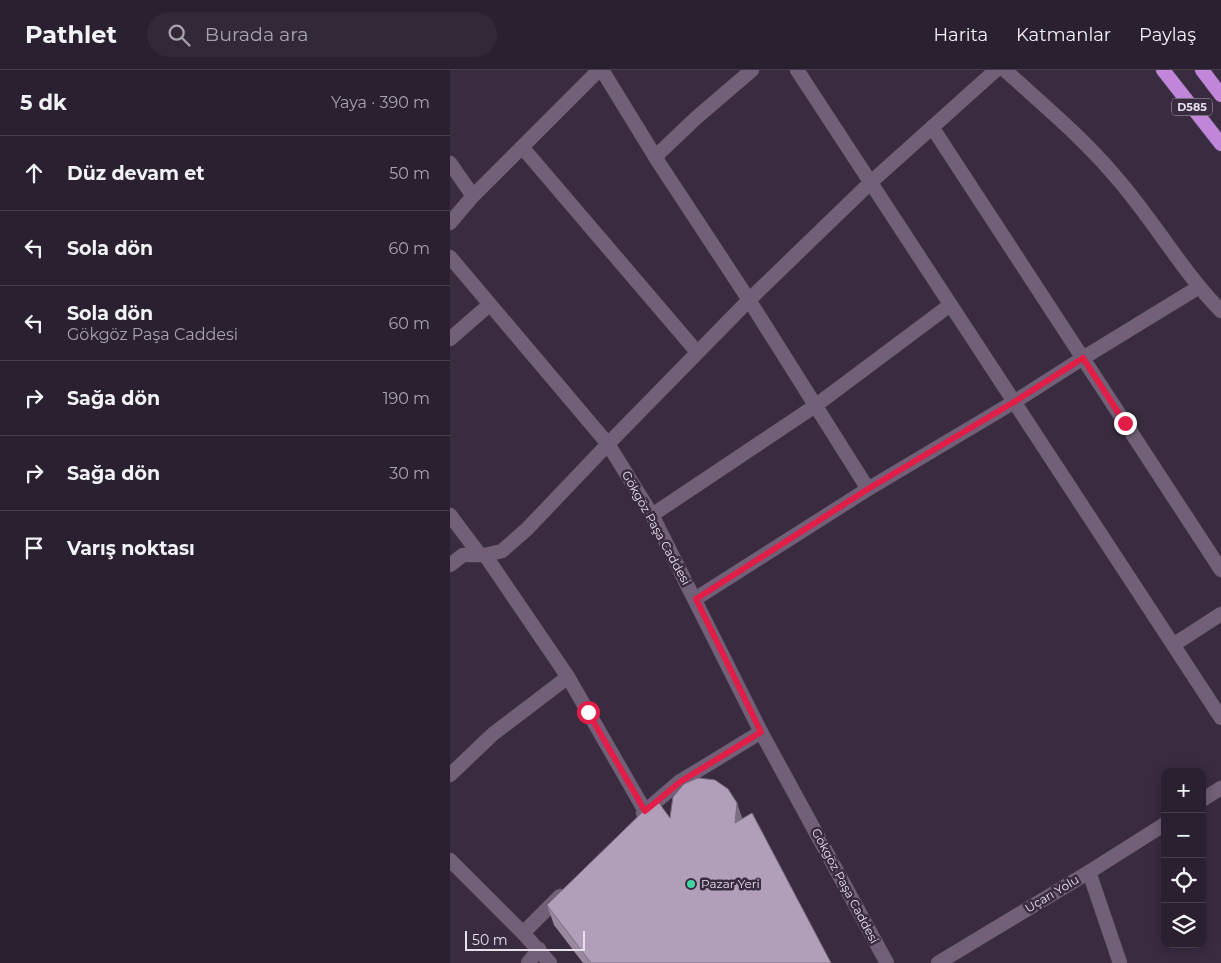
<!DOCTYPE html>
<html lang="tr">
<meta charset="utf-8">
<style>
:root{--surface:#2b2030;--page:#332838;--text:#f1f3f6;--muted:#a6a3ab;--line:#473e4c}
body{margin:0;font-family:Montserrat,sans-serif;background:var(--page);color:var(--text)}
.controls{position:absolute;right:15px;bottom:15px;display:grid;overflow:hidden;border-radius:10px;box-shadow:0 2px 12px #0003}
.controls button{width:45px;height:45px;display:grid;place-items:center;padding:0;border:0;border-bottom:1px solid var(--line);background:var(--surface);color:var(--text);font:25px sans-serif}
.scale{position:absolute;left:15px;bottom:12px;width:120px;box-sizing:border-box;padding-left:5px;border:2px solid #e8dfec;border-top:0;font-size:14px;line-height:18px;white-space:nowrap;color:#e8dfec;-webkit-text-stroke:4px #392b40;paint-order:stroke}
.stop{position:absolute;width:15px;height:15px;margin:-11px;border:4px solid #e11d48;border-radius:50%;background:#fff}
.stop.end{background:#e11d48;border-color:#fff;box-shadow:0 1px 5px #0008}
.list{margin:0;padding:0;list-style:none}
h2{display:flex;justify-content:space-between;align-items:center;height:65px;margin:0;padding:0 20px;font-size:21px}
h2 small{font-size:16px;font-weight:400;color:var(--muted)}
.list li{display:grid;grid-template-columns:32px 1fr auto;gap:15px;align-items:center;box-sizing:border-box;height:75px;padding:0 20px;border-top:1px solid var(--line)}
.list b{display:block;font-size:19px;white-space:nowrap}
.list p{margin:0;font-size:16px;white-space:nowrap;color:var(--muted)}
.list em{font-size:16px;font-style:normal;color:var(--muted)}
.icon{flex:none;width:28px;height:28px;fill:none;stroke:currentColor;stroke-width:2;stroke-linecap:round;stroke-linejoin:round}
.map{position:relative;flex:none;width:771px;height:893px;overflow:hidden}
header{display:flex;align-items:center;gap:30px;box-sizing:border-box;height:70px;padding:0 25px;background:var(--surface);border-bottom:1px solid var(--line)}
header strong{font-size:24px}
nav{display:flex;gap:28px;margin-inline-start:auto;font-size:18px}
.search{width:350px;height:45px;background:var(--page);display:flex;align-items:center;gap:12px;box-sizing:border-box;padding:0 18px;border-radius:28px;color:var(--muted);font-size:19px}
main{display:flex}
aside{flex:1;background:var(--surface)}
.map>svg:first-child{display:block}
</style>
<header>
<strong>Pathlet</strong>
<div class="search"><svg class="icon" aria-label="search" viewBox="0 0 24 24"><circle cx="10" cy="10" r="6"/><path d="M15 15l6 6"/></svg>Burada ara</div>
<nav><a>Harita</a><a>Katmanlar</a><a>Paylaş</a></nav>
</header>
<main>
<aside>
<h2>5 dk<small>Yaya · 390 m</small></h2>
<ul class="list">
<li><svg class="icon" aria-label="ahead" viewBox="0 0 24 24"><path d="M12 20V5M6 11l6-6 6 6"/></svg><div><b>Düz devam et</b></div><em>50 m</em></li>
<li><svg class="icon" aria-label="left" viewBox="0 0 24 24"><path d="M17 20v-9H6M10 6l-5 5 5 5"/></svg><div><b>Sola dön</b></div><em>60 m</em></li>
<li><svg class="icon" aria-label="left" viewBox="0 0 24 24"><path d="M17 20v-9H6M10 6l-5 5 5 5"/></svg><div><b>Sola dön</b><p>Gökgöz Paşa Caddesi</p></div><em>60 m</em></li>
<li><svg class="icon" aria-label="right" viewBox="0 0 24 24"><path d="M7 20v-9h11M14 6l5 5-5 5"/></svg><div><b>Sağa dön</b></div><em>190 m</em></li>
<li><svg class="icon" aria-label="right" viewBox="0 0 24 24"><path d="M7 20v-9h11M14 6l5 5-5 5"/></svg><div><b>Sağa dön</b></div><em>30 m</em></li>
<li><svg class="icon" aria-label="arrive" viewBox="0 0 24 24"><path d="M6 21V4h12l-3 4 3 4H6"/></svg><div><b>Varış noktası</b></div></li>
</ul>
</aside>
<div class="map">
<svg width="771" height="893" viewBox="0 0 771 893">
<rect width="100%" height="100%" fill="#392b40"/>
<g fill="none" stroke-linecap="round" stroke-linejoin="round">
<defs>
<path id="minor" d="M152,0L209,93L299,230L418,419
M347,0L771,648
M555,0C592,34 632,67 665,106C703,149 731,200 771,241
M482,57L771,500
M72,77L247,282
M205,87L246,48L302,0
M0,93L23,126L0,153
M23,126L149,0
M0,269L39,235
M0,445L30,485
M202,445L365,336L500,235
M35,485L118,607L195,741
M245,529L418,419L564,332L633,288L749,217
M723,575L771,544
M0,705L43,664L118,607
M193,743L229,712L311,662
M639,802L670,893
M73,863L110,826
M78,893L89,879"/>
<path id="tertiary" d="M0,187L158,374L202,445L311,662L437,893
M0,495L13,485H35L52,481L77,459L158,374L299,230L420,113L546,0
M752,730L771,718
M0,790L73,863L100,893
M488,893L639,802L715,754"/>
<path id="trunk" d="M713,0L771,74
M752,0L771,25"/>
</defs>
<use href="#minor" stroke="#544859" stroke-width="15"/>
<use href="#tertiary" stroke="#544859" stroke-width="15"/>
<use href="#trunk" stroke="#544859" stroke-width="15"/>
<use href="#minor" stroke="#716078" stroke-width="14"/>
<use href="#tertiary" stroke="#716078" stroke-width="14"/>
<use href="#trunk" stroke="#c185da" stroke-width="14"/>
</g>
<path fill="#98899f" d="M220,748L293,749L381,893H133L104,855L97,835Z"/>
<path fill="#7c6f82" d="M287,733L294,753H285Z"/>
<path fill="#b19fb9" stroke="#7c6f82" d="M248,708L265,710L278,719L287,733L285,753L302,743L381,893H141L97,835L206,729L220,748L223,727L234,714Z"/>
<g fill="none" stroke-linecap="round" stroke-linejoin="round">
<path stroke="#e11d48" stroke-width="6" d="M138,642L195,741L230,712L311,662L246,529L418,419L564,332L633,288L675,353"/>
</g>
<circle fill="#41d4a1" stroke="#392b40" stroke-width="2" cx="241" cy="814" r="5"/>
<g text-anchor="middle" stroke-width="5" stroke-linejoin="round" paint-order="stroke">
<rect fill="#392b40" stroke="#b4a9b8" stroke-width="1" x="722" y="28.5" width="40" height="17" rx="4"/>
<g font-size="11" font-weight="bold" fill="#e8dfec">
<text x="742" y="41">D585</text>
</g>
<g font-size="12" fill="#e8dfec" stroke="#392b40">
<text transform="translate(206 458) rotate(61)" y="4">Gökgöz Paşa Caddesi</text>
<text transform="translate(395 816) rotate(62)" y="4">Gökgöz Paşa Caddesi</text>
<text transform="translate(602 824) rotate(-31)" y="4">Uçarı Yolu</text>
</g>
<g font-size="12" fill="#e8dfec" stroke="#392b40" text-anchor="start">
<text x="251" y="818">Pazar Yeri</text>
</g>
</g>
</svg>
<div class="controls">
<button>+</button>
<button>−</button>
<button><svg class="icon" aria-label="locate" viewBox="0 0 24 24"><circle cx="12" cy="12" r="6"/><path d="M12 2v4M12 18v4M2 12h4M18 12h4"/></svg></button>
<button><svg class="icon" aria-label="layers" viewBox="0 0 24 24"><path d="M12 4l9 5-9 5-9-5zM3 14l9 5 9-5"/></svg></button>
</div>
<div class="scale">50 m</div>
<div class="stop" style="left:138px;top:642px"></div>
<div class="stop end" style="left:675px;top:353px"></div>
</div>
</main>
